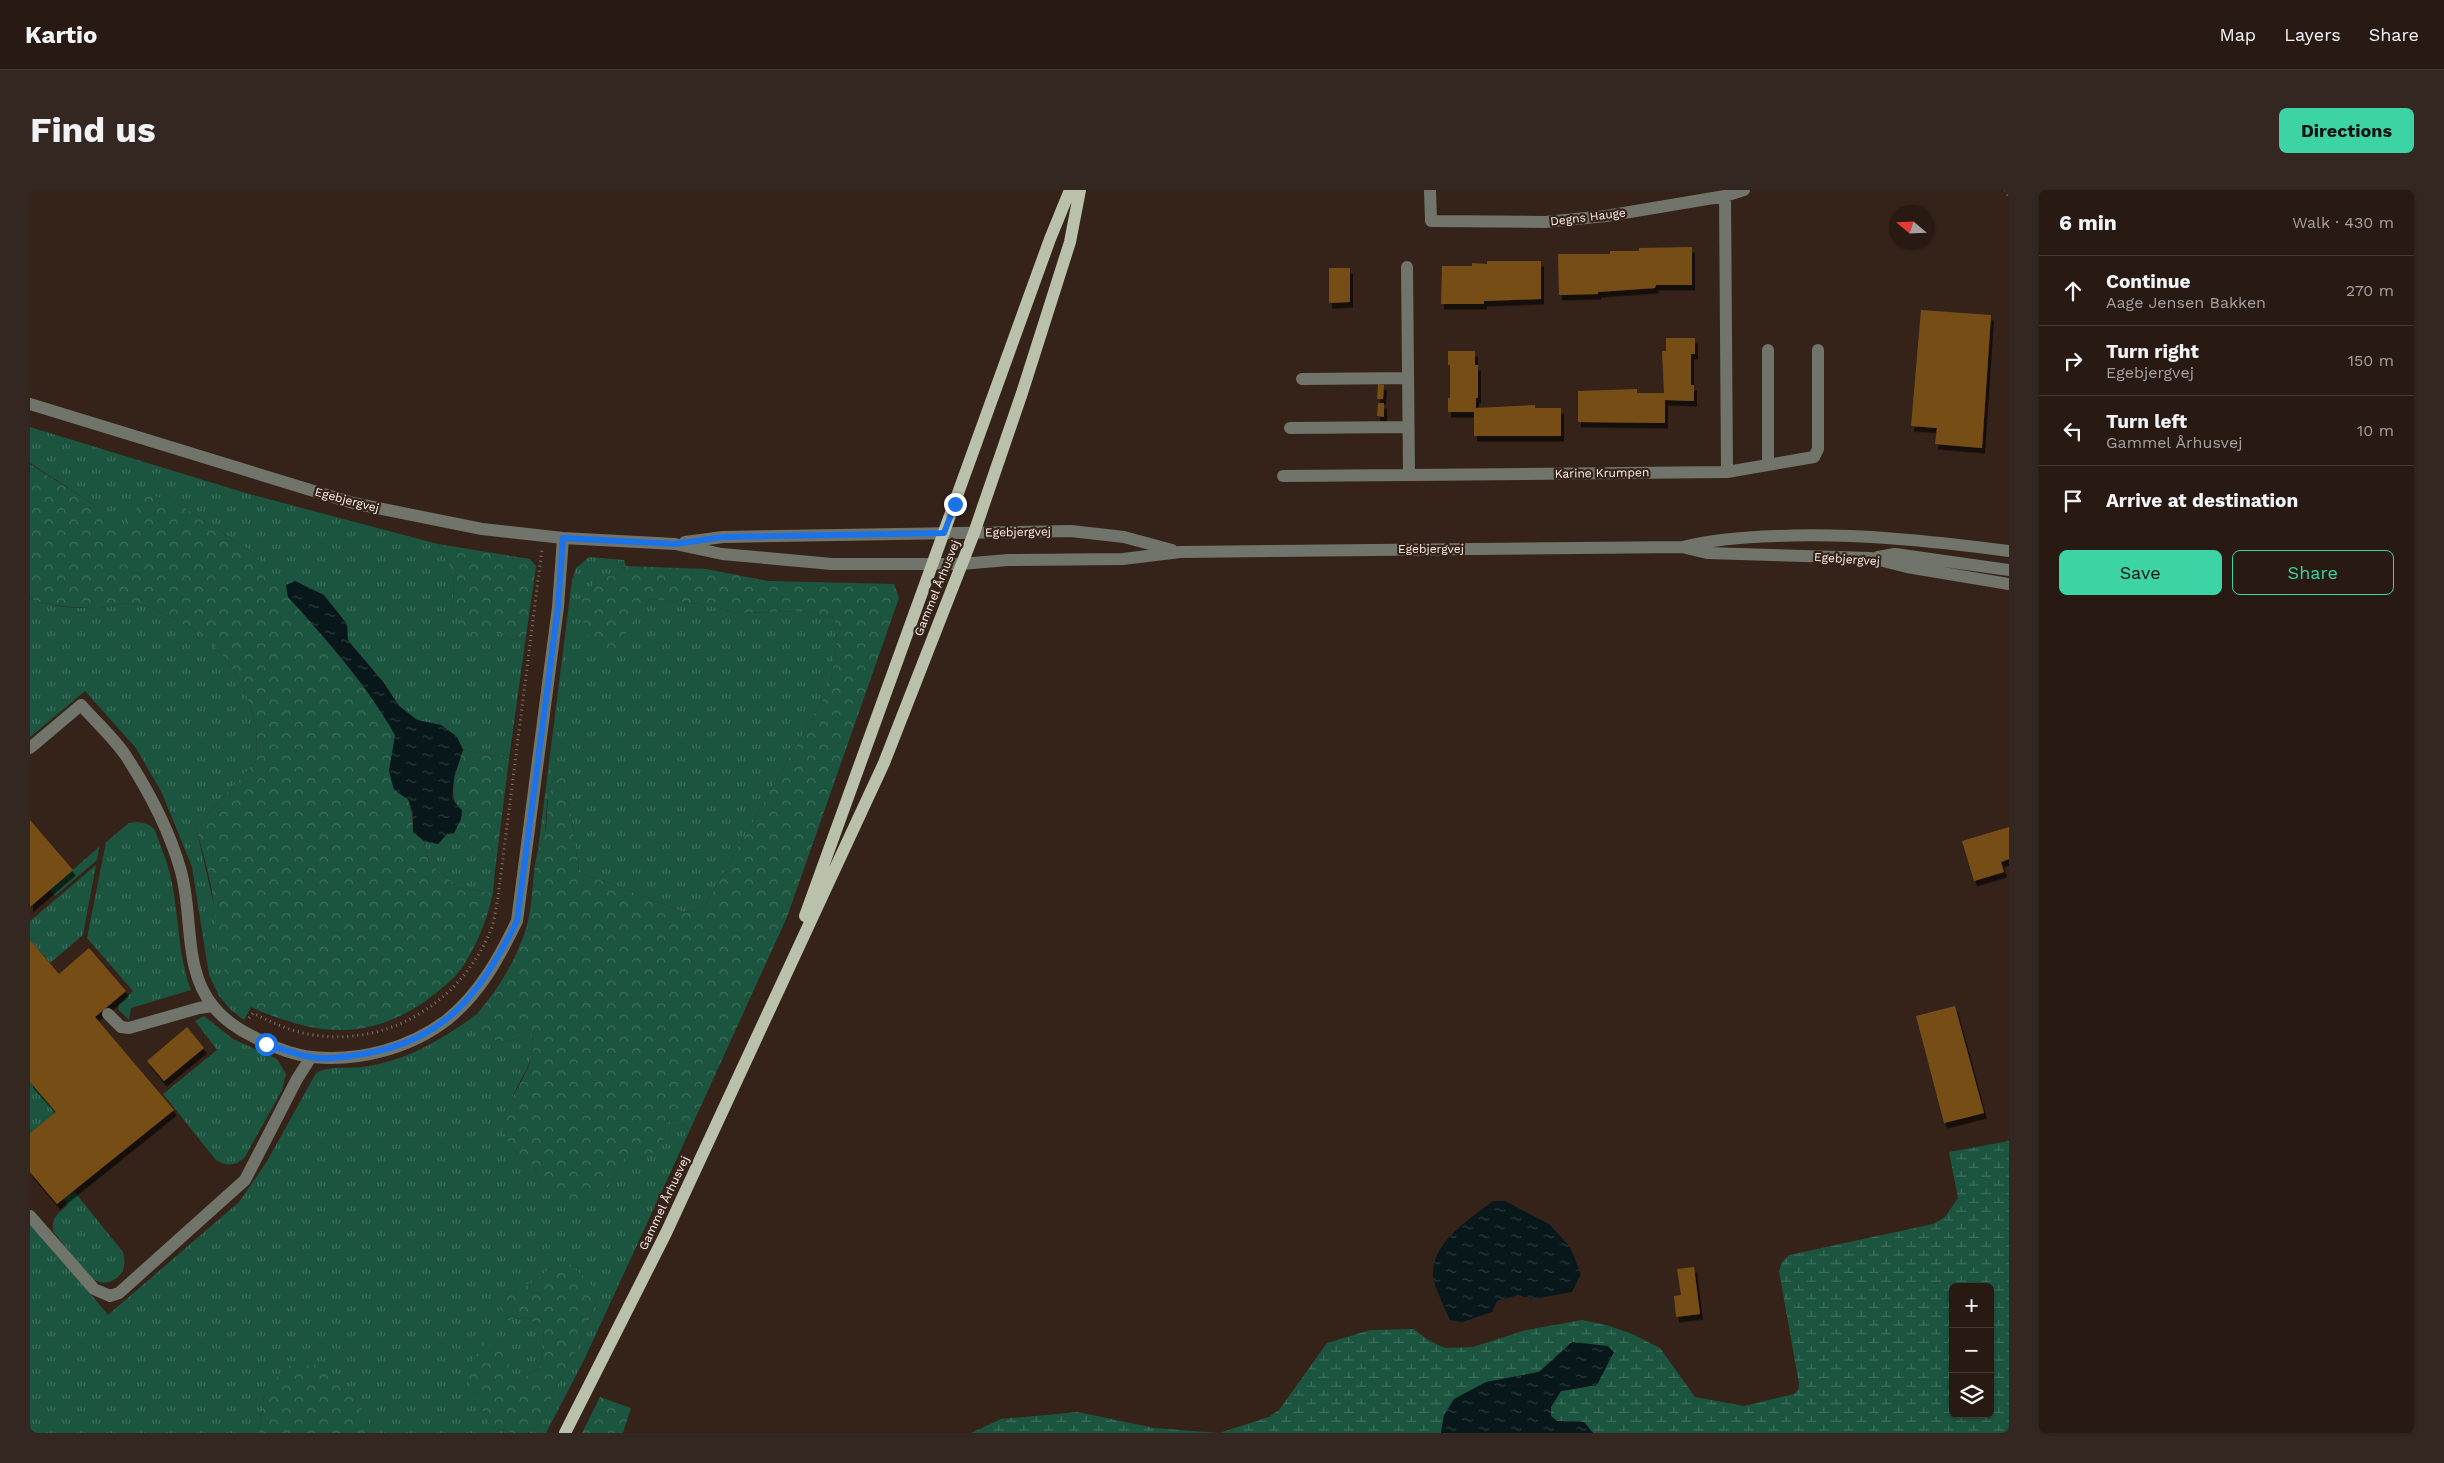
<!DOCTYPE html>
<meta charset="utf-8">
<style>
:root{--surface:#281a13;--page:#342721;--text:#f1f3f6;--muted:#a5a1a0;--line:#443833;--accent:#3cd4a4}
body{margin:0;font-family:"Work Sans",sans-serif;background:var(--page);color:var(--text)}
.controls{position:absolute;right:15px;bottom:15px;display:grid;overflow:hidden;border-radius:8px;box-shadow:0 1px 4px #0004}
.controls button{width:45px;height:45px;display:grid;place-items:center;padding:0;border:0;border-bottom:1px solid var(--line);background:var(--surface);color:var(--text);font:25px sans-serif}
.compass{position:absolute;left:1859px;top:15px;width:45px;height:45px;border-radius:50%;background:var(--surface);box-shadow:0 1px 4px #0004;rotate:289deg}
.stop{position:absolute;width:15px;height:15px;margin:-11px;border:4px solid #1a73e8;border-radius:50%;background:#fff}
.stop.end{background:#1a73e8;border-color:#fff;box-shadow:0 1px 5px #0008}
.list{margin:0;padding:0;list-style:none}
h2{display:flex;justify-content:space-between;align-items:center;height:65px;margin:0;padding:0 20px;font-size:21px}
h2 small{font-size:16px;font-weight:400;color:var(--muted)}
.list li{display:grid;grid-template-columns:32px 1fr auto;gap:15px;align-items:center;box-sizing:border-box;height:70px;padding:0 20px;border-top:1px solid var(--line)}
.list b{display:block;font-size:19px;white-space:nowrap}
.list p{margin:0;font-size:16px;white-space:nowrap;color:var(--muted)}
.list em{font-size:16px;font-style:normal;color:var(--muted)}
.actions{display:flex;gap:10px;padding:15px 20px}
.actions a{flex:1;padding:11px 0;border:1px solid var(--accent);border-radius:8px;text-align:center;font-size:18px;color:var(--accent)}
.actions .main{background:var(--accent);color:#111}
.icon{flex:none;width:28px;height:28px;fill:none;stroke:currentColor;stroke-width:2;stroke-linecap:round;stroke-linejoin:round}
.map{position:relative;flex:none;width:1979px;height:1243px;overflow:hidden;border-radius:8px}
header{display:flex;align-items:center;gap:30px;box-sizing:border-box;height:70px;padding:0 25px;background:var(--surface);border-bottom:1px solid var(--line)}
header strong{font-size:24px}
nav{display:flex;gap:28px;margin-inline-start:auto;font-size:18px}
.intro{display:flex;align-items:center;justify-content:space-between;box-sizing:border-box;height:120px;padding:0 30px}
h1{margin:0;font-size:35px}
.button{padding:12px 22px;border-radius:8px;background:var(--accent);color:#111;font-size:18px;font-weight:700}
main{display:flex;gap:30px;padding:0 30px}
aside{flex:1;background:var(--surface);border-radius:8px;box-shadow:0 1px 4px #0004}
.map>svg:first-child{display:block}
</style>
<header>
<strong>Kartio</strong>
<nav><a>Map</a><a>Layers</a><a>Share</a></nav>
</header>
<div class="intro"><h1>Find us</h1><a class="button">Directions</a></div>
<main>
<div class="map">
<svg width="1979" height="1243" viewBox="0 0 1979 1243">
<defs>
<pattern id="grass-tufts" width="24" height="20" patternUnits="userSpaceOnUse" patternTransform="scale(1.25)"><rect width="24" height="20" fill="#1b553f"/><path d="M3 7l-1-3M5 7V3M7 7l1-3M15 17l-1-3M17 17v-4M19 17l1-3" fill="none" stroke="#3d6e5b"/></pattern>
<pattern id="forest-crowns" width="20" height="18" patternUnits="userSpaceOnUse" patternTransform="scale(1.25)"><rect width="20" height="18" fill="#1b553f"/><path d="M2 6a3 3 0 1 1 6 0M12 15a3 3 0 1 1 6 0" fill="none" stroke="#3d6e5b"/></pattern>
<pattern id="wetland-marsh" width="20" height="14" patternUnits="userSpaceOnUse" patternTransform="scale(1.25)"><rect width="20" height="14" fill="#1b553f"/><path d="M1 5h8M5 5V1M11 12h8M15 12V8" fill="none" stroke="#3d6e5b"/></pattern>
<pattern id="water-ripples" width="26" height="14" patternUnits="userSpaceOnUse" patternTransform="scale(1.25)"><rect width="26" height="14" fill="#08181a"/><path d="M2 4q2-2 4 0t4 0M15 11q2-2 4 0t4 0" fill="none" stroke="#2d3a3b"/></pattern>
<filter id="shadow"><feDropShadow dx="3" dy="5.5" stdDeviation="0" flood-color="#0009"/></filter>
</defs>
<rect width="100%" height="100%" fill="#352319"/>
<path fill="url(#grass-tufts)" d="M0,237L219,304L408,354L424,384L423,423L483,450L496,446L479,569L433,560L427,547L411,535L387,530L369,516L354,493L318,450L317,434L256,395L258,407L222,362L152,316L118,304L92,339L60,312L0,273Z
M559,367L594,370L596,376L585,386H566L562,401L581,464L620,409L679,415L707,423L771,421L804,428L807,450L800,497L673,719L654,722L549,682L536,589L532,587L517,611L515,643L508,660L542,390L546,378Z
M0,409C20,416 46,419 68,418C79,417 90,413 102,413C112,413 125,420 134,424C184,442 215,485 226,536C228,547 226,560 226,571L166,637L204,802L221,817L214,830L201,820L189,806L179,785L162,677L132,603L106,558L55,501L0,547Z
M107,632C113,633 120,634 124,639C127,644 129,652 131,657C151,703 144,754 161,800L101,818L99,830L88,819L89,814L103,801L57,748L76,652L99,633Z
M424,643L465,681L463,703L428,697L399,673L394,651L408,654L417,644Z
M69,657L67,670L25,706L20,700Z
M66,675L53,745L20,773L0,750V731Z
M447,824L453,846L473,852L502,845C507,871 491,886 482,908C478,918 480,944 480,956L504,976L512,998L578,997L596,966L633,954L636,933L648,930L660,940L554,1170L516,1243H498L509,1236L537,1174L546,1160L568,1108L522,1077L503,1092L476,1106L474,1131L496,1127L513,1138L514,1158L509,1179L486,1191L460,1236L484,1243H341L337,1227L234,1206L229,1243H0V1031L78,1125L209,1012L236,973L286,883C300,875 317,879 332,877C377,871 411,850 447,824Z
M174,826L203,849L247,869L256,884L252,900L215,967C206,976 197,977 186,970L133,904L187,860L165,831Z
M0,892L26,922L0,943Z
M43,1000L93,1062C95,1072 96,1080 88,1087C81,1093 71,1095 63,1089C53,1082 32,1052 23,1041C21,1028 28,1023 38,1015L33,1009Z"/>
<path fill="url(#forest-crowns)" d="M0,274L60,312L92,338L118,303L152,316L222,362L317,475L348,515L366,545L359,581C376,605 383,612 383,642L394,651L399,673L428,697L463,703C457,730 447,756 431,779C422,791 408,801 397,810C354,840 312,848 261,832C242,826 218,820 205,803C188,781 186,724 181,696C177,676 171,657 166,637L226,571C226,560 228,547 226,536C215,485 184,442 134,424C125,420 112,413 102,413C90,413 79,417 68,418C46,418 20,416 0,409Z
M408,354L500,369L506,376L496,446L483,450L465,442L444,447L423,423L424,384Z
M596,376L676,379L738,391L864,394L869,408L757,727L660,940L648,930L636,933L633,954L618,966H596L578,997L556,1012L534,1014L512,998L504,976L480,956L471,937C474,928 477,917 482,908C493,888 507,869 502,845L473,852L452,846L447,824C469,798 485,772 496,739C504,713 501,686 508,660C510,654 514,648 515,642C520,622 512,600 532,587L536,589L549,682L654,722L673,719L800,497L807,450L804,428L771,421L707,423L679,415L620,409L582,464C554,450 552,439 552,409L562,401L566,386H585Z
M433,560L479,569L465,681L424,643L431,629C418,599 423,591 433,560Z
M538,1073L559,1091L568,1108L546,1160L537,1174L509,1236L498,1243H484L460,1236L436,1185L453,1152L473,1160L486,1191L509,1179L514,1158L513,1138L496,1127L474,1131L469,1120L475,1106L503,1092L522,1077Z
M286,1175L315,1194L337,1227L341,1243H229L234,1206L255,1176Z
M570,1207L601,1218L593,1243H552Z"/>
<path fill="url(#wetland-marsh)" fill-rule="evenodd" d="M1979,951V1243H1563L1554,1232L1527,1231L1521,1226V1217L1531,1201L1567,1195L1542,1152L1509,1182L1456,1192L1414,1225L1411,1243H941L971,1229L1048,1222L1124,1238L1189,1243L1239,1227L1249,1220L1297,1153L1340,1140L1384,1139L1398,1150L1415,1158L1443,1157L1496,1140L1552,1130L1576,1135L1600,1143L1630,1158L1665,1207L1714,1216L1764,1204L1768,1200L1769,1194L1749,1081L1752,1072L1759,1065L1903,1034L1915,1027L1928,1008L1919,962ZM1923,1097H1960V1224H1923Z"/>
<path fill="url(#water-ripples)" d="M265,391L294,405L317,434L318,451L354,493L369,516L387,530L411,535L427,547L433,560L424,587L422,609L432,620L431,629L424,643L417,644L408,654L394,651L383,642V623L379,610L364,600L359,581L365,545C336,494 297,450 258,407L256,395Z
M1463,1011H1475L1519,1034L1540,1057L1551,1084L1542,1102L1503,1109L1488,1105L1467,1111L1462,1122L1432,1132L1420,1130C1415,1118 1404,1098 1403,1086C1401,1052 1440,1029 1463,1011Z
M1542,1152L1578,1156L1584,1162L1567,1195L1531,1201L1521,1217V1226L1527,1231L1554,1232L1563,1243H1411L1414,1225L1424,1209L1456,1192L1509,1182Z"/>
<path fill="#774e18" filter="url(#shadow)" d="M1662,57V95H1626L1625,98L1568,102V104L1529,105L1528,64H1580V61H1609V58Z
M1457,71H1511V109L1454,111V114H1411L1412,76H1442V73L1457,74Z
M1299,78H1320V112L1299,113Z
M1891,120L1961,125L1952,258L1905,254L1907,238L1881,236Z
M1636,148H1665V164H1661V195H1664V211L1635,210V233L1548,232V201L1607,199V203H1634L1632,161H1636Z
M1418,161H1445V175H1448V208H1446V218L1505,215V218H1531V246H1444V222H1418V208H1420V175H1418Z
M1348,194L1354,195L1353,209H1347Z
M1348,213H1354V227L1347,226Z
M0,630L43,680L0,717Z
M1979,637V669L1971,672L1974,682L1944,691L1932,651Z
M0,750L29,784L59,758L96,801L65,827L144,920L27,1014L0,982V943L26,922L0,892Z
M1925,816L1954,923L1914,933L1886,826Z
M157,837L174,858L134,891L117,871Z
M1664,1077L1670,1124L1646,1127L1644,1106L1651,1105L1647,1079Z"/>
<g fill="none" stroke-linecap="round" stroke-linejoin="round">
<path stroke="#83736b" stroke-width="3" stroke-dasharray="1 4" stroke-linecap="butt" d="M1975,0L1979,8
M219,828L223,823C237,830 251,837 265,841C349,864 431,816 462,737C465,727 466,716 468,707L512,359"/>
<path stroke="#70746a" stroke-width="12" d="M1400,0L1401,31L1515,32L1576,26L1695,6L1714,0
M1377,77L1379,285L1697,282L1695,6
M1738,160V275
M1272,189L1378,188
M0,214L323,313L452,339L533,348L645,354L692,364L802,374H931L978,370L1093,369L1150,362L1653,357C1684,349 1715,347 1747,346C1825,343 1902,351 1979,361
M1260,238L1378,237
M1697,282L1784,267L1788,259V160
M1253,286L1379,285
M655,352L693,347L1041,341L1094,347L1142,360
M1656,358L1677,363L1841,368L1877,377L1979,394
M1848,367L1865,364L1979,380
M0,558L51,515C65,531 84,548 96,566C118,600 139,640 150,678C164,723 152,778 183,816C193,829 208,839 222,846C239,855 263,865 282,867C329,872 381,858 418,829C450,803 469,768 487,731L528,417L533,348
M78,824L91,837L99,838L169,818L183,816
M0,1026L64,1099L80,1106L89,1103L215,990L267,889L281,867"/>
<path stroke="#b9c0ac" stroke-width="12" d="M775,726L1020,49L1040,0
M535,1243L636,1043L854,573L944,343L992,203L1040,52L1050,0"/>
</g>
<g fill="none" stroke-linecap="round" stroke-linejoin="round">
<path stroke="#1a73e8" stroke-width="6" d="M236,854C250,858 265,864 280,867C296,870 317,867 333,864C415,851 452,802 487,731L528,417L533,348L645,354L693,347L914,343L925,314"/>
</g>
<g text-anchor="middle" stroke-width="4.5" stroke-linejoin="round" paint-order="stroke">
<g font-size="12" fill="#fdf0e9" stroke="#352319">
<text transform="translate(1558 27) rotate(-7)" y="4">Degns Hauge</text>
<text transform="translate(1572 283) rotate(-1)" y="4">Karine Krumpen</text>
<text transform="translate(317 310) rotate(15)" y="4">Egebjergvej</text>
<text transform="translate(988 342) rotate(-1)" y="4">Egebjergvej</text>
<text x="1401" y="363">Egebjergvej</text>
<text transform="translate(1817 369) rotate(4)" y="4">Egebjergvej</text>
<text transform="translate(907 398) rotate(-68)" y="4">Gammel Århusvej</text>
<text transform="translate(634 1013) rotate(-65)" y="4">Gammel Århusvej</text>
</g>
</g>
</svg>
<div class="controls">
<button>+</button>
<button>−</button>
<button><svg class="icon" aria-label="layers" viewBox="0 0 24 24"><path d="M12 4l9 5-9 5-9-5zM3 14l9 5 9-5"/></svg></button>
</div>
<svg class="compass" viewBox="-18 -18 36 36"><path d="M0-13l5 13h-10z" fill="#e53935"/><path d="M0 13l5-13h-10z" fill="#a5a1a0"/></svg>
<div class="stop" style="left:236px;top:854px"></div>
<div class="stop end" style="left:925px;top:314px"></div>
</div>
<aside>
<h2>6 min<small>Walk · 430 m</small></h2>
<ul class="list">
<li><svg class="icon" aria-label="ahead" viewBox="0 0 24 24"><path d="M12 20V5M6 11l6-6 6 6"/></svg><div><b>Continue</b><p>Aage Jensen Bakken</p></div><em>270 m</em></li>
<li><svg class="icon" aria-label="right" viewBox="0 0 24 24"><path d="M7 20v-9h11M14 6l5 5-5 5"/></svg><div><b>Turn right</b><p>Egebjergvej</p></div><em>150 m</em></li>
<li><svg class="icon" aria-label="left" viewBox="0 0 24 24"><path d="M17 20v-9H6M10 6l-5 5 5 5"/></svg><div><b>Turn left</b><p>Gammel Århusvej</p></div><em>10 m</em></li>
<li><svg class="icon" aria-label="arrive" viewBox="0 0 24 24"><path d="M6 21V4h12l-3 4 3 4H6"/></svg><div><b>Arrive at destination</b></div></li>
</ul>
<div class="actions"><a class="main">Save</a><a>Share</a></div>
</aside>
</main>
